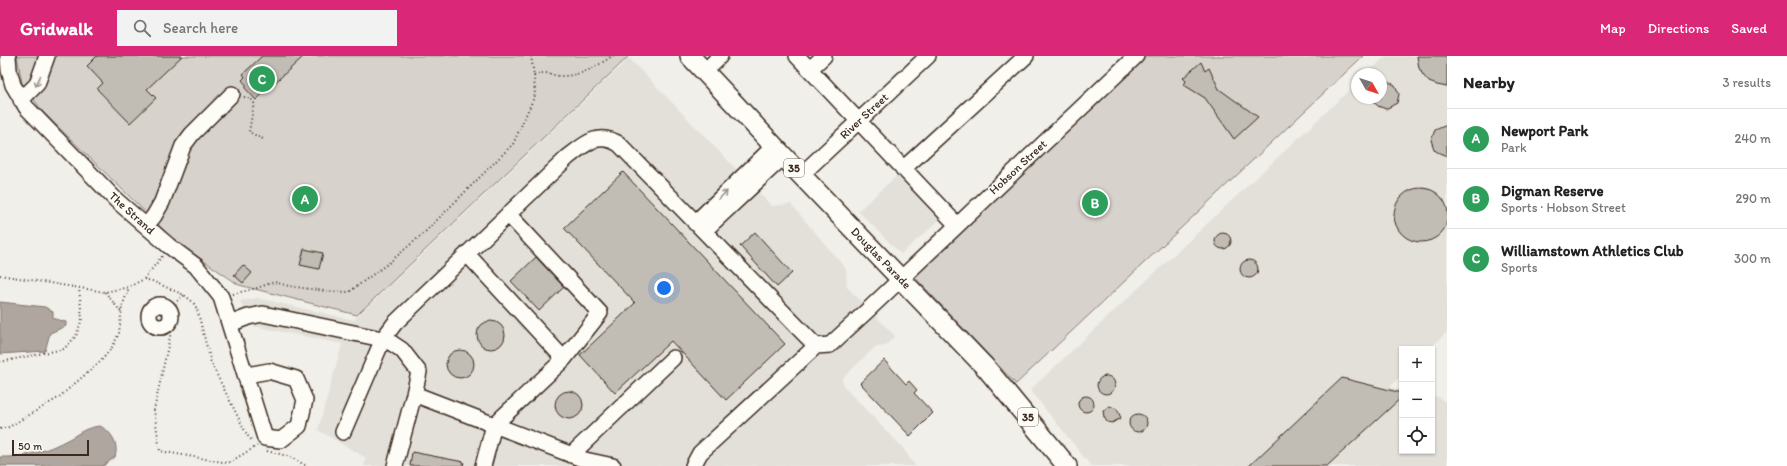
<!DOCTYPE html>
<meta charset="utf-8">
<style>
:root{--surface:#fff;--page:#f2f2f2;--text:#222;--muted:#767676;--line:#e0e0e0;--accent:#db2777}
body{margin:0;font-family:Itim,sans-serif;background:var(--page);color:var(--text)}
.controls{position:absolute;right:12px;bottom:12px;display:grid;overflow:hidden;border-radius:0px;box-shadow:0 1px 3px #0004}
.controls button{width:36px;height:36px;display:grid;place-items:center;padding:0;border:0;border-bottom:1px solid var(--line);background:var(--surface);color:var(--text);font:20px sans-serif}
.compass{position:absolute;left:1351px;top:12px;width:36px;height:36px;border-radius:50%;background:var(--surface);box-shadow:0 1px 3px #0004;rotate:129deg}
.scale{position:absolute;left:12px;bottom:10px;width:77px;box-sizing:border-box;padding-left:4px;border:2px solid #3b2a1e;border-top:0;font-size:11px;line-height:14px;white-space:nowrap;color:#3b2a1e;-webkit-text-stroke:3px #fdfcf7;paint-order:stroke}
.you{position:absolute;left:664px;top:232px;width:14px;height:14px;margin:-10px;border:3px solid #fff;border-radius:50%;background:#1a73e8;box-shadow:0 0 0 6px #1a73e833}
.badge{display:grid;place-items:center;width:26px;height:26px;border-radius:50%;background:var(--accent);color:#fff;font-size:13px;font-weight:700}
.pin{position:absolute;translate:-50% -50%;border:2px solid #fff;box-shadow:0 1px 4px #0006}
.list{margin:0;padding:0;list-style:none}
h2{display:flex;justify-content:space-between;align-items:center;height:52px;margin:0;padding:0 16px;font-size:17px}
h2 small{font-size:13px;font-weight:400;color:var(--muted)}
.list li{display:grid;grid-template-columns:26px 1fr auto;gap:12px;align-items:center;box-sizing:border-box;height:60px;padding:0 16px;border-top:1px solid var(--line)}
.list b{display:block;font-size:15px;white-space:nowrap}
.list p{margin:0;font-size:13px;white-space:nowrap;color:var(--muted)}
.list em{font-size:13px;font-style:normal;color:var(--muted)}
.icon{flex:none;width:22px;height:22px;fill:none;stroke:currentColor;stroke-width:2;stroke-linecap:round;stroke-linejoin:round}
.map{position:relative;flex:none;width:1447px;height:410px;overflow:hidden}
header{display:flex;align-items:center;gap:24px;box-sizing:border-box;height:56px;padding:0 20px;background:var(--accent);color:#fff}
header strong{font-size:19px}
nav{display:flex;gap:22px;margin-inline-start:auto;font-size:14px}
.search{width:280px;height:36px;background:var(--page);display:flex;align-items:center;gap:10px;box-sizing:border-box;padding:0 14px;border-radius:0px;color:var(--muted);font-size:15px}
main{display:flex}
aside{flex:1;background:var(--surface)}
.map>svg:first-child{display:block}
</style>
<header>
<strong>Gridwalk</strong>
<div class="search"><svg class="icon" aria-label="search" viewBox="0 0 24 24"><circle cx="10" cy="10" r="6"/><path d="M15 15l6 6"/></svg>Search here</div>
<nav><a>Map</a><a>Directions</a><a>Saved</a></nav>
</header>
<main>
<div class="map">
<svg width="1447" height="410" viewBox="0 0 1447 410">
<rect width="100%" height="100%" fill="#f1efea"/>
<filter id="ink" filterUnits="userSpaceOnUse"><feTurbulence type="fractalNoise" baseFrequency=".025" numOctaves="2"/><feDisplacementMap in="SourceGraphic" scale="8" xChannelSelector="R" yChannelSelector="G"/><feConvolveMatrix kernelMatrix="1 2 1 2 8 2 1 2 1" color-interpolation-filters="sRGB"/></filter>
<g filter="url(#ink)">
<path fill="#e3e0da" d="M1386,0H1447V276L1429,293H1402V319L1390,331L1402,334V395H1432V340L1439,341L1447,348V410H1091L1030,334L1357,27V42H1381V18H1367Z
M629,2L772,150L791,148L846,213L847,231L895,280L885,290L875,291L842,323L844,331L903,392L915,410H364L366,402L318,374L342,288L253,270L240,245L257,242L354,264Z
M901,116L943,161L901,198L858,155Z"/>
<path fill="#d7d2cc" stroke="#897e75" d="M17,0H629L357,259L239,229L175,185L43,56L22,27Z
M1136,0H1363L1016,328L908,214Z"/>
<path fill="#aea69f" stroke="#80746b" d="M0,246L45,251L53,256V262L66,266V270L50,277L45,295L0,298Z
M100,370C112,376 119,388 115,401L103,410H0V401C25,402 47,395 69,383C82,376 84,372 100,370Z"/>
<path fill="#c1bcb4" stroke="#3b2a1e" d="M97,0H182L147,33L156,42L130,67L97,33L103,27L87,10Z
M262,0H304L256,44L245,32L247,30L242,24L245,21L243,18Z
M1417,0H1447V31L1437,29L1429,26L1423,19L1419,12Z
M1201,6L1205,15L1209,12L1219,33L1258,61L1234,83L1205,42L1184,29L1186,25L1183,22Z
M1387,25L1395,29L1399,38L1397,47L1386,53L1378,50L1369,42H1381V26Z
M1447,69V100L1437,96L1434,93L1431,84L1435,74Z
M623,116L785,288L726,344L671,285L615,337L580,299L635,247L564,172Z
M1394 159a27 27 0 1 1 54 0a27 27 0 1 1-54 0Z
M755,176L792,217L777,231L740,190Z
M1215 185a8 8 0 1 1 16 0a8 8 0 1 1-16 0Z
M304,193L323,197L319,213L300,209Z
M536,201L564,231L539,255L511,225Z
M1240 213a9 9 0 1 1 18 0a9 9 0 1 1-18 0Z
M243,209L252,217L243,227L234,219Z
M477 279a14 14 0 1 1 28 0a14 14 0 1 1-28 0Z
M446 308a14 14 0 1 1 28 0a14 14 0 1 1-28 0Z
M884,304L906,328L909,325L917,334L914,337L933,357L910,380L860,327Z
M1097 329a9 9 0 1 1 18 0a9 9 0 1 1-18 0Z
M1342,322L1402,337V341L1327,410H1249Z
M555 349a14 14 0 1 1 28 0a14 14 0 1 1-28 0Z
M1078 348a8 8 0 1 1 16 0a8 8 0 1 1-16 0Z
M1110,350L1117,353L1121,362L1112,367L1107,366L1104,361L1103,355Z
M1129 367a9 9 0 1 1 18 0a9 9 0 1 1-18 0Z
M412,396L464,406L463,410H410Z"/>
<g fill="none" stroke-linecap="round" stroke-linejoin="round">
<defs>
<path id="minor" d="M8,0L9,14L13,29L26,51L116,144L169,190L196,210L221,241L265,382L281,384L299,370L305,344L296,323L269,315L247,319
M797,0L957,169
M810,13L824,0
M704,16L720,0
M21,44L37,28L47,0
M903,113L1026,0
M801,119L928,0
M508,158L600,257L564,303
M695,167L774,90
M146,170L154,160L162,146L183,90L192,78L232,38
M704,175L784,100
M467,198L564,303L494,369L483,410
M149 260a11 11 0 1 1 22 0a11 11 0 1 1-22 0Z
M230,268L248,261L263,258L387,284L402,294L419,316L414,338L585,404L613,410
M343,376L383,283L395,267L568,101C585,88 598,75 619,88L816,290
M571,399L673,302
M395,410L414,338
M693,410L700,397L816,290L830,289L869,253L1136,0"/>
<path id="major" d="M690,0L801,119L987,313L1067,410"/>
</defs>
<use href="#minor" stroke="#3b2a1e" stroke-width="18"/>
<use href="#major" stroke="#3b2a1e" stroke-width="22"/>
<path stroke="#3b2a1e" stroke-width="2" stroke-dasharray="1 3" stroke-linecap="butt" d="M534,19C549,14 550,20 562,20C581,20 598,10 612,0
M244,41L251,43L254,47L249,76L265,84
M0,219L105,236L129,231L144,223L152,225L184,239L193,246L197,253L211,307L247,379L252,385
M144,223L163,199
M105,236L121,256
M233,238L257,232L274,226L289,230L325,235L349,236L390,206L425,176L513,88L535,39L534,19L531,0
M168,253L184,239
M168,268L171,276L154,354L160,395L228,407L257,390
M0,306L64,293L76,280L82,263L79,232
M0,373L9,371L58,342L101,305L113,290L119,277L122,251L129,231
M267,395L288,400L307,410"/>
<use href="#minor" stroke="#fdfcf7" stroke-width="15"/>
<use href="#major" stroke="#fdfcf7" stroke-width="19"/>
</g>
<defs><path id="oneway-shaft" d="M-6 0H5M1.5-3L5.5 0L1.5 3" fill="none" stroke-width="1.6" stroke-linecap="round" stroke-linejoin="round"/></defs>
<g stroke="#9c938a">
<use href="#oneway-shaft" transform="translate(38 25) rotate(115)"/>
<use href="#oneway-shaft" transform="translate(723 139) rotate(-44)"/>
</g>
</g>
<g text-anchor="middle" stroke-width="3" stroke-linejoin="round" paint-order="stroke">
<g fill="#fdfcf7" stroke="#75695f" stroke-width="1">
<rect x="784" y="103" width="20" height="18" rx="3"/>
<rect x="1018" y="352" width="20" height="18" rx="3"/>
</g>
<g font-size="11" font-weight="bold" fill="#3b2a1e">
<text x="794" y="116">35</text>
<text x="1028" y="365">35</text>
</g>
<g font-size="12" fill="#3b2a1e" stroke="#fdfcf7">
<text transform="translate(864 60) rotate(-43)" y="4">River Street</text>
<text transform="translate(1018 111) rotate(-43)" y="4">Hobson Street</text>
<text transform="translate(132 157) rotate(42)" y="4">The Strand</text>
<text transform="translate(881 202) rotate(46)" y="4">Douglas Parade</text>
</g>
</g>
</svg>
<div class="controls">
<button>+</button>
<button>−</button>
<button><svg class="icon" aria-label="locate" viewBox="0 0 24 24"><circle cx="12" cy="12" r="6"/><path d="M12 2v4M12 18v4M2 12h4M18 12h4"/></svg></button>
</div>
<svg class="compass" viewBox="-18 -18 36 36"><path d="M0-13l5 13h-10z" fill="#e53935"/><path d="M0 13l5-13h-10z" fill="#767676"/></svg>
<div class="scale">50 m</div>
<div class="you"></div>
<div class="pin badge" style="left:305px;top:143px;background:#2e9e5b">A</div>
<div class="pin badge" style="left:1095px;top:147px;background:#2e9e5b">B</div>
<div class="pin badge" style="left:262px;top:23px;background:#2e9e5b">C</div>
</div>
<aside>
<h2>Nearby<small>3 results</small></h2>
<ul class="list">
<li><span class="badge" style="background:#2e9e5b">A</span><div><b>Newport Park</b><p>Park</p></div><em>240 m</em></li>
<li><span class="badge" style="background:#2e9e5b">B</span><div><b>Digman Reserve</b><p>Sports · Hobson Street</p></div><em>290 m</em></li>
<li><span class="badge" style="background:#2e9e5b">C</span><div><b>Williamstown Athletics Club</b><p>Sports</p></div><em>300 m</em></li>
</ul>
</aside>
</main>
